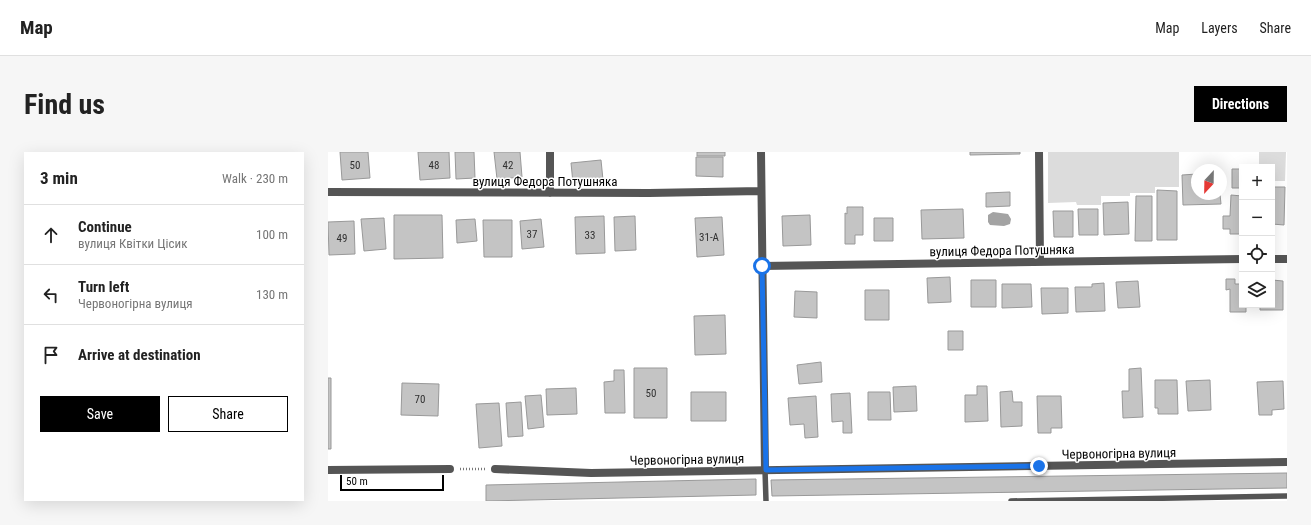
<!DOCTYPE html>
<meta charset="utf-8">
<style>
:root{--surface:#fff;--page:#f6f6f6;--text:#222;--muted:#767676;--line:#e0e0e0;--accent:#000}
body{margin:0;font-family:"Roboto Condensed",sans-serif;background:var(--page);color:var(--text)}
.controls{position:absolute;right:12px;top:12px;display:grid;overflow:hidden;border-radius:0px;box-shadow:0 4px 16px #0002}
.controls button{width:36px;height:36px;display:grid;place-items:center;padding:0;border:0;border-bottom:1px solid var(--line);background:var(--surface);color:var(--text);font:20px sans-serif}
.compass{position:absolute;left:863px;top:12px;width:36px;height:36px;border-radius:50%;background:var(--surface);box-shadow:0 4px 16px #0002;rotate:202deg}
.scale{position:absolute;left:12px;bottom:10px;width:104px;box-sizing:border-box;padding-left:4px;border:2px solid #000;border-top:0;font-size:11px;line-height:14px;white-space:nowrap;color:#000;-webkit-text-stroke:3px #fff;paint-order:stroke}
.stop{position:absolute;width:12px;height:12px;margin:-9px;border:3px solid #1a73e8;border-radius:50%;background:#fff}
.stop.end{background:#1a73e8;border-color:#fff;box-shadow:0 1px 4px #0008}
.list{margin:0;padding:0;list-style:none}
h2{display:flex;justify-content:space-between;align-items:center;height:52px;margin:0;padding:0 16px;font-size:17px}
h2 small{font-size:13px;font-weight:400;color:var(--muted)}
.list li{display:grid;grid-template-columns:26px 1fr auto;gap:12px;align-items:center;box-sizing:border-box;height:60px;padding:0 16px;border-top:1px solid var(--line)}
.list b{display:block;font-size:15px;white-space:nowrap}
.list p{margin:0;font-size:13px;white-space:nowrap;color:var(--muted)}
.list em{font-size:13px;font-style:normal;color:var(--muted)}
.actions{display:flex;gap:8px;padding:12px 16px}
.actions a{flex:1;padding:9px 0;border:1px solid var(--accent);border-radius:0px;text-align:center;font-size:14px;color:var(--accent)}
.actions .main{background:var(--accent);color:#fff}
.icon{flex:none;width:22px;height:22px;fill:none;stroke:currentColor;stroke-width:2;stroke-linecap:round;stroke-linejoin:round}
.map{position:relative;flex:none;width:959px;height:349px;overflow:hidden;border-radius:0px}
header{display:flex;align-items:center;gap:24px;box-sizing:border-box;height:56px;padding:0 20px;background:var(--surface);border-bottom:1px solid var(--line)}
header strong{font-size:19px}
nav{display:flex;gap:22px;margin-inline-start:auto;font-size:14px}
.intro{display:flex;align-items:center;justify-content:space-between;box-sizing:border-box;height:96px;padding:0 24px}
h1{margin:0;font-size:28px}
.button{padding:10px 18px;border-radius:0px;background:var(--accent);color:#fff;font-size:14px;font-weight:700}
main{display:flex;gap:24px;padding:0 24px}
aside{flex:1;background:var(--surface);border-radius:0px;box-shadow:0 4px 16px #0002}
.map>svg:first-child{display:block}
</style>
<header>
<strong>Map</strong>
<nav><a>Map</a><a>Layers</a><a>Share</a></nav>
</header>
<div class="intro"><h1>Find us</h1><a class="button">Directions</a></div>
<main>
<aside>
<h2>3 min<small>Walk · 230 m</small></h2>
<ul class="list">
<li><svg class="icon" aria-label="ahead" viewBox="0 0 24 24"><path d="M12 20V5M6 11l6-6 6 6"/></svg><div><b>Continue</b><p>вулиця Квітки Цісик</p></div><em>100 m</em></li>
<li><svg class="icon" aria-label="left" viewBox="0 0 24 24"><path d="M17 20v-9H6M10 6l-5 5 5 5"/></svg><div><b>Turn left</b><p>Червоногірна вулиця</p></div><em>130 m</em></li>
<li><svg class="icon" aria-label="arrive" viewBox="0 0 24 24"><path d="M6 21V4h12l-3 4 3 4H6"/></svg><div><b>Arrive at destination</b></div></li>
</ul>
<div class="actions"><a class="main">Save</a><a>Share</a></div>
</aside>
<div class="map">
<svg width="959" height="349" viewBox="0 0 959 349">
<rect width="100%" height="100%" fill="#fff"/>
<path fill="#dcdcdc" d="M720,0H851V35H827V41H802V44H773V53H749L748,50L720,51Z
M931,0H958L957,29H944V15H931Z"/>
<path fill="#a3a3a3" d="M665,60L680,62L683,67L682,72L676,74L662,73L660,70V63Z"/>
<path fill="#c4c4c4" stroke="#999" d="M12,0H40L42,26L14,28Z
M90,0H121L122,26L92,28Z
M127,0H146L147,26L128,27Z
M166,0H192L194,25L169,27Z
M369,0H397V4H369Z
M642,0H692V2L642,3Z
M368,5H395V25L368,24Z
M273,8L275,28L245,31L243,11Z
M904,17H914V36H904Z
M869,22V42H892L893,52L855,53L854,23Z
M944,35H957L956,73L944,72Z
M829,38L849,39V88H829Z
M682,40V54L658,55V41Z
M903,43L914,44V82H902V77H895V64H902Z
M808,44H824V89H807Z
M800,50L801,82L776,83L775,51Z
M519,55H535V83H527V92H517V61L519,62Z
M635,57L636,86L594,87L593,58Z
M750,57H770V83H751Z
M725,59H745V85H726Z
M66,63H114L115,106L66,107Z
M482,63L483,93L455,94L454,64Z
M276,64L277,101L248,102L247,65Z
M307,64L308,98L287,99L286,65Z
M394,65L396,103L369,105L367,66Z
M56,66L58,97L36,99L33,67Z
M546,66H565V89H546Z
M147,67L149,89L129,91L128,68Z
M213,67L216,95L194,97L192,69Z
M155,68H184V105H156Z
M26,69L27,102L1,103L0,70Z
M622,125L623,150L600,151L599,126Z
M898,127H907V132H914V153H918V160H902V137L898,138Z
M643,128H668V155H643Z
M944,128L955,129V158H932V153H944Z
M810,129L812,155L790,156L788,130Z
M776,131L777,159L748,160L747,135H764V132Z
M674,132H703L704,155L674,156Z
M713,136H740V161L714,162Z
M537,138H561V168H537Z
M467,139L489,140V166L466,165Z
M397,163L398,202L367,203L366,164Z
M620,179H635V198H620Z
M493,210L494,230L471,232L469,213Z
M306,216H339V266H306Z
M813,216L815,265L795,266L794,239H801V217Z
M286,218H296L297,261H277L276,230L286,229Z
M0,226H3V297H0Z
M827,228H849L850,262H830V256H827Z
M882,228L883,258L860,259L858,229Z
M955,229L956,257L944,258V263H931L929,230Z
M74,231L111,232L110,264L73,263Z
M588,234L589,259L566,260L565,235Z
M649,234H659L660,269L637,270V243H649Z
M248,236L249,262L219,263L218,237Z
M684,239L685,250H694V274L673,275L672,240Z
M363,240H398V269H363Z
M540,240H562L563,268H540Z
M522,241L524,281H515V269L504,270L503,242Z
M213,243L216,275L200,277L197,244Z
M488,244L490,285L477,286L476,272L462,273L460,246Z
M709,244H733L734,276H723V281H710Z
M193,250L195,284L180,285L178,251Z
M171,251L174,294L151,296L148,252Z
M959,321V336L444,344L443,328Z
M428,327V343L158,349V333Z"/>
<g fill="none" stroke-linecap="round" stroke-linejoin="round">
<path stroke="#777" stroke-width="2.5" stroke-dasharray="1 2" stroke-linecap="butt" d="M132,317H157"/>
<path stroke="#555" stroke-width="5.5" d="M437,318L438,349
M683,349L959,344"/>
<path stroke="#555" stroke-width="8" d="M222,0V41
M433,0L437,318
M711,0L712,110
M0,40L321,41L433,39
M944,107H959
M434,114L914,107
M167,317L263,321L959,310
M0,318L122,317"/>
</g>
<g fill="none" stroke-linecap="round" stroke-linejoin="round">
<path stroke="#1a73e8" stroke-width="5" d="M434,114L438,318L711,314"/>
</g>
<g text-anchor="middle" stroke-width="3" stroke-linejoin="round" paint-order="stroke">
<g font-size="11" fill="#313131">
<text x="27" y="17">50</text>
<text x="106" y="17">48</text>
<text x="180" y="17">42</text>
<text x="204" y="86">37</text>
<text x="262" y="87">33</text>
<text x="381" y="89">31-А</text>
<text x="14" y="90">49</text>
<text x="323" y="245">50</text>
<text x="92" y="251">70</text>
</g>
<g font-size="13" fill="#000" stroke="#fff">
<text x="217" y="34">вулиця Федора Потушняка</text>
<text transform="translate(674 98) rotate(-1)" y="5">вулиця Федора Потушняка</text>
<text transform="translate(791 301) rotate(-1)" y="5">Червоногірна вулиця</text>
<text transform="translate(359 307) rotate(-1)" y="5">Червоногірна вулиця</text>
</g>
</g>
</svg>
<div class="controls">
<button>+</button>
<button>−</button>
<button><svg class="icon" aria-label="locate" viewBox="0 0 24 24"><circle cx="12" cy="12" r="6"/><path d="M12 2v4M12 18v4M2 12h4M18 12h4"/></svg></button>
<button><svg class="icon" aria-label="layers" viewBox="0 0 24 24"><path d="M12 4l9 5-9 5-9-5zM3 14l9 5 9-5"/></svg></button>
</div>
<svg class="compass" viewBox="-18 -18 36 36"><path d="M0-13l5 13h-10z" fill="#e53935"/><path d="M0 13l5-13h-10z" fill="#767676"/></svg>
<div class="scale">50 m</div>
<div class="stop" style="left:434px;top:114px"></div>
<div class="stop end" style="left:711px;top:314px"></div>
</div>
</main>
